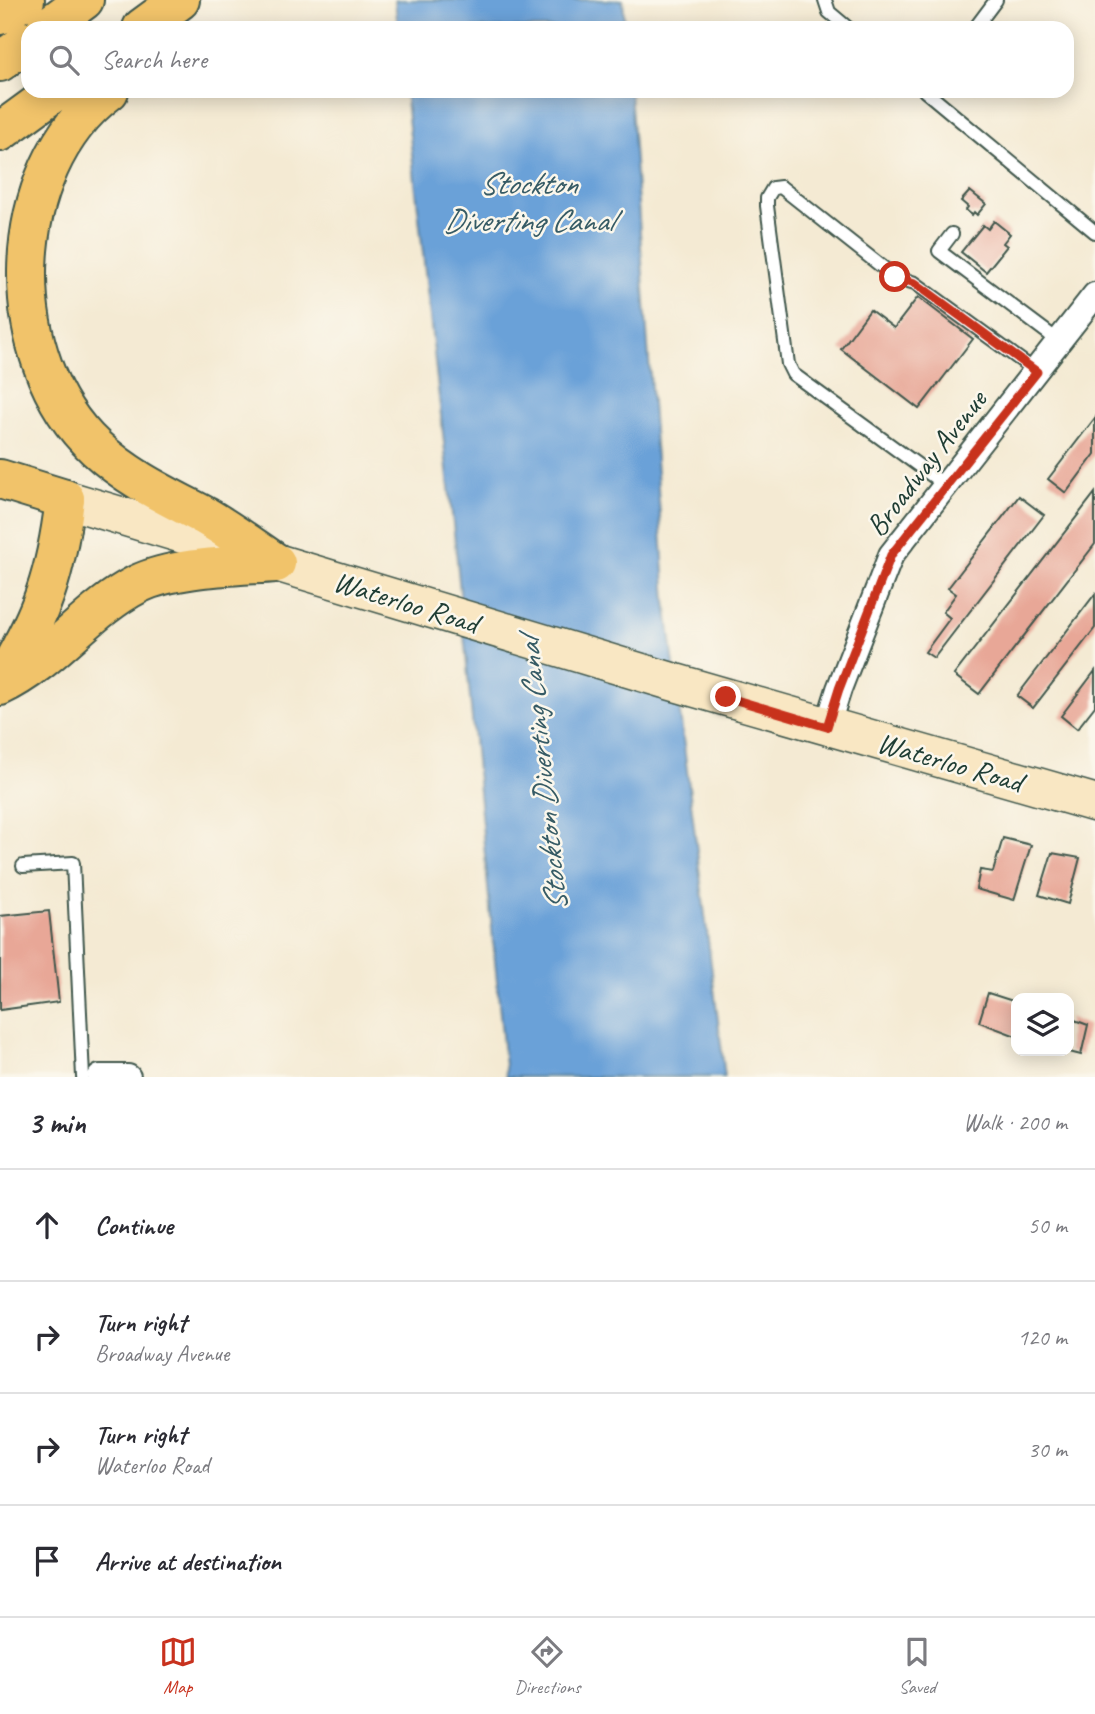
<!DOCTYPE html>
<meta charset="utf-8">
<style>
:root{--surface:#fff;--page:#f2f2f3;--text:#2b2b33;--muted:#7c7c81;--line:#e1e1e2;--accent:#c8321e}
body{margin:0;font-family:Caveat,sans-serif;background:var(--page);color:var(--text)}
.controls{position:absolute;right:21px;bottom:21px;display:grid;overflow:hidden;border-radius:14px;box-shadow:0 4px 18px #0003}
.controls button{width:63px;height:63px;display:grid;place-items:center;padding:0;border:0;border-bottom:2px solid var(--line);background:var(--surface);color:var(--text);font:35px sans-serif}
.stop{position:absolute;width:21px;height:21px;margin:-16px;border:5px solid #c8321e;border-radius:50%;background:#fff}
.stop.end{background:#c8321e;border-color:#fff;box-shadow:0 2px 7px #0008}
.list{margin:0;padding:0;list-style:none}
h2{display:flex;justify-content:space-between;align-items:center;height:91px;margin:0;padding:0 28px;font-size:30px}
h2 small{font-size:23px;font-weight:400;color:var(--muted)}
.list li{display:grid;grid-template-columns:46px 1fr auto;gap:21px;align-items:center;box-sizing:border-box;height:112px;padding:0 28px;border-top:2px solid var(--line)}
.list b{display:block;font-size:26px;white-space:nowrap}
.list p{margin:0;font-size:23px;white-space:nowrap;color:var(--muted)}
.list em{font-size:23px;font-style:normal;color:var(--muted)}
.icon{flex:none;width:38px;height:38px;fill:none;stroke:currentColor;stroke-width:2;stroke-linecap:round;stroke-linejoin:round}
.map{position:relative;flex:none;width:1095px;height:1077px;overflow:hidden}
.search{position:absolute;background:var(--surface);box-shadow:0 4px 18px #0003;left:21px;right:21px;top:21px;height:77px;display:flex;align-items:center;gap:18px;box-sizing:border-box;padding:0 24px;border-radius:21px;color:var(--muted);font-size:26px}
.sheet{height:539px;background:var(--surface)}
nav{display:flex;justify-content:space-around;align-items:center;box-sizing:border-box;height:98px;border-top:2px solid var(--line);background:var(--surface);font-size:19px;color:var(--muted)}
nav a{display:grid;justify-items:center;gap:4px}
nav .on{color:var(--accent)}
.map>svg:first-child{display:block}
</style>
<div class="map">
<svg width="1095" height="1077" viewBox="0 0 1095 1077">
<rect width="100%" height="100%" fill="#fbf7ec"/>
<filter id="ink" filterUnits="userSpaceOnUse"><feTurbulence type="fractalNoise" baseFrequency=".0143" numOctaves="2"/><feDisplacementMap in="SourceGraphic" scale="14" xChannelSelector="R" yChannelSelector="G"/><feConvolveMatrix kernelMatrix="1 2 1 2 8 2 1 2 1" color-interpolation-filters="sRGB"/></filter>
<filter id="wash" filterUnits="userSpaceOnUse"><feTurbulence type="fractalNoise" baseFrequency=".00686" numOctaves="4" result="noise"/><feDisplacementMap in="SourceGraphic" scale="28" xChannelSelector="R" yChannelSelector="G"/><feGaussianBlur stdDeviation="1.57" result="paint"/><feColorMatrix in="noise" values="0 0 0 0 0 0 0 0 0 0 0 0 0 0 0 0 0 1.4 0 .05"/><feComposite in="paint" operator="in"/></filter>
<g filter="url(#wash)">
<rect width="100%" height="100%" fill="#f4ead3"/>
<path fill="#6aa1d8" stroke="#446f86" stroke-width="2" d="M395,0H623L625,28H398Z
M405,91H630L666,601L725,1077H506L457,560Z"/>
<g id="blocks">
<path fill="#e8a797" d="M970,191L986,204L977,215L974,212L972,215L966,210L968,207L961,201Z
M994,221L1010,234L1003,243L1007,246L986,272L961,252L983,225L988,229Z
M918,297L973,339L919,409L841,349L870,310L894,328Z
M1095,418V454L1066,493L1048,479Z
M1095,493V544L979,694L954,675Z
M1019,496L1044,515L934,658L925,652L950,618L943,612L956,594L948,588Z
M1095,594V628L1033,708L1017,696Z
M1095,671V706L1077,729L1061,716Z
M1003,838L1031,845L1014,900L976,889L980,870L993,872Z
M1052,853L1080,858L1068,904L1039,895Z
M49,911L59,1002L0,1010V916Z
M988,993L1016,1002V1036L979,1022Z
M1069,1018L1088,1025L1081,1055L1069,1052Z"/>
</g>
</g>
<g filter="url(#ink)">
<use href="#blocks" fill-opacity="0" stroke="#3f574c" stroke-width="2"/>
<g fill="none" stroke-linecap="round" stroke-linejoin="round">
<defs>
<path id="lane" d="M825,0L829,12L848,28
M975,28L996,0
M925,91L1095,232
M952,234L939,251L1060,342
M945,485L793,374L788,364L767,206V198L773,188L781,187L895,277L915,283L1037,372
M23,866L73,863L83,1077"/>
<path id="street" d="M827,727L839,689L891,555L1095,295
M100,1077H128"/>
<path id="secondary" d="M65,499L670,681L1095,803"/>
<path id="primary" d="M0,479L65,499"/>
<path id="highway" d="M0,15L25,0
M46,28L84,0
M142,28L180,0
M0,62L28,41
M109,91C4,170 0,359 96,448C128,478 167,496 205,516C229,530 253,547 276,563
M0,132L56,91
M3,679C42,614 56,575 65,499
M0,686C53,661 87,610 138,584C175,566 235,566 276,563"/>
</defs>
<use href="#lane" stroke="#3f574c" stroke-width="16"/>
<use href="#street" stroke="#3f574c" stroke-width="28"/>
<use href="#secondary" stroke="#3f574c" stroke-width="40"/>
<use href="#primary" stroke="#3f574c" stroke-width="42"/>
<use href="#highway" stroke="#3f574c" stroke-width="42"/>
<use href="#lane" stroke="#fff" stroke-width="12"/>
<use href="#street" stroke="#fff" stroke-width="24"/>
<use href="#secondary" stroke="#f9e7c3" stroke-width="37"/>
<use href="#primary" stroke="#f1c36a" stroke-width="38"/>
<use href="#highway" stroke="#f1c36a" stroke-width="38"/>
</g>
</g>
<g fill="none" stroke-linecap="round" stroke-linejoin="round" filter="url(#ink)">
<path stroke="#c8321e" stroke-width="9" d="M726,697L827,727L839,689L891,555L1037,372L915,283L895,277"/>
</g>
<g text-anchor="middle" stroke-width="5" stroke-linejoin="round" paint-order="stroke">
<g font-size="30" fill="#1f3d34" stroke="#fbf7ec">
<text transform="translate(926 463) rotate(-52)" y="10">Broadway Avenue</text>
<text transform="translate(406 602) rotate(17)" y="10">Waterloo Road</text>
<text transform="translate(950 762) rotate(16)" y="10">Waterloo Road</text>
</g>
<g font-size="32" font-style="italic" fill="#365b65" stroke="#fbf7ec">
<text x="528" y="194">Stockton<tspan x="528" dy="37">Diverting Canal</tspan></text>
<text transform="translate(542 775) rotate(-96)" y="11">Stockton Diverting Canal</text>
</g>
</g>
</svg>
<div class="controls">
<button><svg class="icon" aria-label="layers" viewBox="0 0 24 24"><path d="M12 4l9 5-9 5-9-5zM3 14l9 5 9-5"/></svg></button>
</div>
<div class="stop" style="left:895px;top:277px"></div>
<div class="stop end" style="left:726px;top:697px"></div>
<div class="search"><svg class="icon" aria-label="search" viewBox="0 0 24 24"><circle cx="10" cy="10" r="6"/><path d="M15 15l6 6"/></svg>Search here</div>
</div>
<section class="sheet">
<h2>3 min<small>Walk · 200 m</small></h2>
<ul class="list">
<li><svg class="icon" aria-label="ahead" viewBox="0 0 24 24"><path d="M12 20V5M6 11l6-6 6 6"/></svg><div><b>Continue</b></div><em>50 m</em></li>
<li><svg class="icon" aria-label="right" viewBox="0 0 24 24"><path d="M7 20v-9h11M14 6l5 5-5 5"/></svg><div><b>Turn right</b><p>Broadway Avenue</p></div><em>120 m</em></li>
<li><svg class="icon" aria-label="right" viewBox="0 0 24 24"><path d="M7 20v-9h11M14 6l5 5-5 5"/></svg><div><b>Turn right</b><p>Waterloo Road</p></div><em>30 m</em></li>
<li><svg class="icon" aria-label="arrive" viewBox="0 0 24 24"><path d="M6 21V4h12l-3 4 3 4H6"/></svg><div><b>Arrive at destination</b></div></li>
</ul>
</section>
<nav>
<a class="on"><svg class="icon" aria-label="map" viewBox="0 0 24 24"><path d="M3 6l6-2 6 2 6-2v14l-6 2-6-2-6 2zM9 4v14M15 6v14"/></svg>Map</a>
<a><svg class="icon" aria-label="directions" viewBox="0 0 24 24"><path d="M12 3l9 9-9 9-9-9zM9 14v-3h6M13 9l2 2-2 2"/></svg>Directions</a>
<a><svg class="icon" aria-label="saved" viewBox="0 0 24 24"><path d="M7 4h10v16l-5-4-5 4z"/></svg>Saved</a>
</nav>
